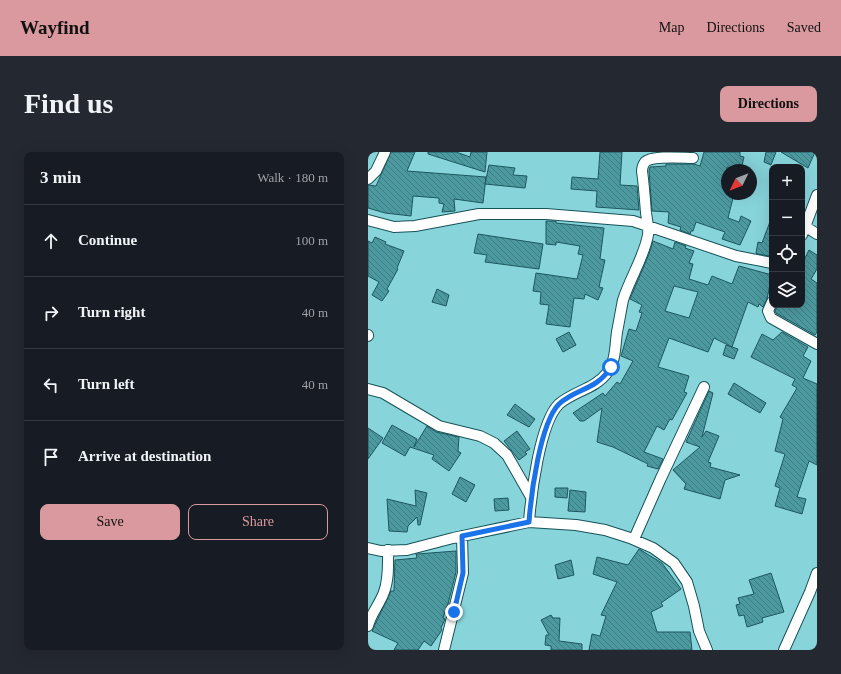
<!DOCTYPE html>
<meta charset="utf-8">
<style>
:root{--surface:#171b24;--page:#242831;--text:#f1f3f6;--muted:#9ea1a6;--line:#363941;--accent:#d9999e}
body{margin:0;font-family:Georgia,serif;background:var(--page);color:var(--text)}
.controls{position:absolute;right:12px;top:12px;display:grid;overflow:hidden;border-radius:8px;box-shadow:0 4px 16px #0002}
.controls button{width:36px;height:36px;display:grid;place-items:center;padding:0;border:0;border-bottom:1px solid var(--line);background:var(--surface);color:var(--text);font:20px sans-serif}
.compass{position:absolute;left:353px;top:12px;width:36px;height:36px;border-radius:50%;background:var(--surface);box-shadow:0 4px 16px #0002;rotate:227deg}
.stop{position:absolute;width:12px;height:12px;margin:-9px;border:3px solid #1a73e8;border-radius:50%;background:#fff}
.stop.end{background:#1a73e8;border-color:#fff;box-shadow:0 1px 4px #0008}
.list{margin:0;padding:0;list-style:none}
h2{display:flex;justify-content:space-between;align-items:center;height:52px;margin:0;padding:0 16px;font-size:17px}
h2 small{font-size:13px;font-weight:400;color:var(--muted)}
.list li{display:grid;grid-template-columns:26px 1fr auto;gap:12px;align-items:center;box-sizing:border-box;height:72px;padding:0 16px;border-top:1px solid var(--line)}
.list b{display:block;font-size:15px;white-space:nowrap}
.list em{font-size:13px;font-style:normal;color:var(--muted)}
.actions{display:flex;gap:8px;padding:12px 16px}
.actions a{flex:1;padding:9px 0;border:1px solid var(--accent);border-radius:8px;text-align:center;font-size:14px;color:var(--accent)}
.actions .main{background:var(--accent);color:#111}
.icon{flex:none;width:22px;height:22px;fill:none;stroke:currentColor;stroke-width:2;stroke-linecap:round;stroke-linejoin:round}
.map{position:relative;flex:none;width:449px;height:498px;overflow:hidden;border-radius:8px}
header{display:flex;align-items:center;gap:24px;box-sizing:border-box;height:56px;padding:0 20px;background:var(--accent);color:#111}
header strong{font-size:19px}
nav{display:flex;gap:22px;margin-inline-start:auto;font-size:14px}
.intro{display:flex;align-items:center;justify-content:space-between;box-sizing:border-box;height:96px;padding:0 24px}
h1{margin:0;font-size:28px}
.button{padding:10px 18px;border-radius:8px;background:var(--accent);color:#111;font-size:14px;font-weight:700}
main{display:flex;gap:24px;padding:0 24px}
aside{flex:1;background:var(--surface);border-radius:8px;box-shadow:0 4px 16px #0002}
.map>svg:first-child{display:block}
</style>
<header>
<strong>Wayfind</strong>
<nav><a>Map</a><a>Directions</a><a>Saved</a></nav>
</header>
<div class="intro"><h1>Find us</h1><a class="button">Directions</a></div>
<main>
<aside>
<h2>3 min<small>Walk · 180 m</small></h2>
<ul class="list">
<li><svg class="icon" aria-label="ahead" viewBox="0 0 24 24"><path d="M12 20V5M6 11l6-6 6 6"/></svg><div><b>Continue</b></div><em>100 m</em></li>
<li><svg class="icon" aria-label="right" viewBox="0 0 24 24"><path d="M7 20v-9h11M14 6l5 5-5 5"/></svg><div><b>Turn right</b></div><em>40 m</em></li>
<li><svg class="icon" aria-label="left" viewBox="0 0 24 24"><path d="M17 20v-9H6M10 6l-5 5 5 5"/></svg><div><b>Turn left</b></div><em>40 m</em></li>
<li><svg class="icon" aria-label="arrive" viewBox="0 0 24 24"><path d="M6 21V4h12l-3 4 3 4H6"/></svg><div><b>Arrive at destination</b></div></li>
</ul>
<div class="actions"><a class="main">Save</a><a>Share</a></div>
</aside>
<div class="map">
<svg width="449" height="498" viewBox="0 0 449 498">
<defs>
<pattern id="building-back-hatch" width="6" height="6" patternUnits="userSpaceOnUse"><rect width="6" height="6" fill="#4d99a0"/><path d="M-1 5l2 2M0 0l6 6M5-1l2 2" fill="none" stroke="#3e7d82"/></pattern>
</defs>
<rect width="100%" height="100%" fill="#88d4db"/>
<path fill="url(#building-back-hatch)" stroke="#1c585e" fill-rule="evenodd" d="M23,0H47L39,19L118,25L115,51L86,47L87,59L74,60L76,52L71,51V46L45,44L43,64L17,61L0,56V33L8,34Z
M60,0H88L102,5L103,0H119L117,20L60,2Z
M232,0H254L252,33L269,34L271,58L228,55L229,39L203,37L204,25L230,27Z
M336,0H372V4L376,5L373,18L359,15V42H366L360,66L371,70L373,64L383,69L372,93L354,87L357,80L328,70L325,79H323L322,82L312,78L313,75L300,71L301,60L284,59L281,19L282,15L298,14V12H326L332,14Z
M398,0H408L403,13L396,10Z
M413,0H447L440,16Z
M121,13L147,16L145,23L159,24L157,36L117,32Z
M403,67L404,68V90L401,104L390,102L388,101L390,90L394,91Z
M178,69H188V71L236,76L232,107L237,108L231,135L235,136L230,148L217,142L216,147L206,146L202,175L178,172L181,153L172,152L173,140L165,139L168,121L209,127L215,103L210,102L212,94L188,90V93L178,92Z
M110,82L175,92L171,117L117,110L119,103L106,101Z
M7,85L18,90L17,92L36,99L29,116L30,117L19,137L21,139L14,149L4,143L11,130L0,124V89L4,91Z
M285,89L305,97L307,90L318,94L317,96L326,99L321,111L325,112L321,127L340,133L344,124L364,132L371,114L404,123L399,147L395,155L391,152L390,155L380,150L364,195L346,186L340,200L301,186L290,215L321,224L316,240L319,241L304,268L302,267L296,278L289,274L276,300L295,307L290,317L279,314L280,312L245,295L229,290L234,256L216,269H212L205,261L235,241L237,244L249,230L252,232L265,209L253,204L261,177L268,179L274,161L271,160L274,153L262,147L281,102ZM306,134L330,140L321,166L297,159Z
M441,98L449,103V117L443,127L449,131V180L447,183L408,161L407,159L410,153H434V112Z
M69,137L81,143L78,154L64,150Z
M201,180L208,193L195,200L188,187Z
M414,180L440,195L435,204L443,209L435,226L449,232V313L441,309L429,345L438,347L434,362L407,354L412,336L407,334L417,302L407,299L415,267L412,265L429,236L424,233L427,227L383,205L394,182L405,188Z
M358,193L370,197L366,207L355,203Z
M366,231L398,251L392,261L360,242Z
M341,239L345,241L334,285L338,279L351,284L340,310L343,311L342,315L372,323L357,328L352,347L316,337L318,332L305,318L332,295L318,290Z
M147,252L167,267L161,275L139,263Z
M24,273L49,287L46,295L59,274L68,280L91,285L90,299L93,301L81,319L64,307L66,303L42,295L37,304L14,291Z
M0,276L15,286L0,307Z
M149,279L162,297L157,300L159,302L151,308L136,289Z
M92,325L107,333L98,350L84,342Z
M187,336H200L199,346L187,345Z
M47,338L59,341L52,373H50L49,365L40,374L39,380L21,379L19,347L48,354Z
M202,338L218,340L217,360L200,359Z
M140,346L141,358L127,359L126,347Z
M271,397L294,411L313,437L293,451L295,454L283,460L289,480H322L324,498H221L224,482L232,484L238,464L233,463L249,430L225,422L229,405L260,413Z
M88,399V420L80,452L75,466L77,467L73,476L74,478L63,494L56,489L50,498H26L30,491L4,479L23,439H26L27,408L49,406L48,402H49Z
M203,408L206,423L190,427L187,413Z
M403,421L416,460L394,466L395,470L379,475L376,463L371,464L368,453L372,452L370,446L386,442L381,428Z
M183,463L185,466H192L191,489L214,492V498H183V494L177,493L178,483H181L173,468Z"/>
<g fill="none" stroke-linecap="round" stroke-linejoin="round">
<defs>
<path id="minor" d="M0,27L8,19L17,0
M0,68L26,75L47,74L111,62H178L265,69L368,104L404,111
M438,75L449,82
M434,83L449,43
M404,150L400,159L403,166L449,192
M0,183V184
M0,237L15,241L71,274L112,284L126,291L139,303L163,345
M161,370C163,343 172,270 191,252C206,239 227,237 239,221C248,209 247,194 249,180C251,170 253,158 255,148C262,126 276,105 280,83C281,76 279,68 278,61C277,47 276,33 274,19C274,16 275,13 277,10C285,3 315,6 325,6
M266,387L293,326L336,235
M0,396L13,399L39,398L85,386L161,370L208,373L237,378L262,386L285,396L306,411L319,430L326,454L331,479L339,498
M0,474C3,461 12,452 16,440C21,427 20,412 20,398
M76,498L95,421L94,384
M416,498L442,440L449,421"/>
</defs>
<use href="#minor" stroke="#165359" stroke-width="12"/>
<use href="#minor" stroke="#fff" stroke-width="10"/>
</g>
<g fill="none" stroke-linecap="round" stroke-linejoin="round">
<path stroke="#1a73e8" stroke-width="5" d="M86,460L95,421L94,384L161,370C163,343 172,271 191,252C208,236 228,239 243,215"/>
</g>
</svg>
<div class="controls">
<button>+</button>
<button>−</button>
<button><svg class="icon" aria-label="locate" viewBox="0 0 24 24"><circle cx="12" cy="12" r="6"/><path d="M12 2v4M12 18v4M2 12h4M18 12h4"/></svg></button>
<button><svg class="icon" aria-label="layers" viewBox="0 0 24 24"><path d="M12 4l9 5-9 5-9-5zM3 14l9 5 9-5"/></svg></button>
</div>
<svg class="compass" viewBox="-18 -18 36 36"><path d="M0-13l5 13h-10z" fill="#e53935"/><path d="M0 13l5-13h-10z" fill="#9ea1a6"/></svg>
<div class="stop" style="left:243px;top:215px"></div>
<div class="stop end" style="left:86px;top:460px"></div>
</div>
</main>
